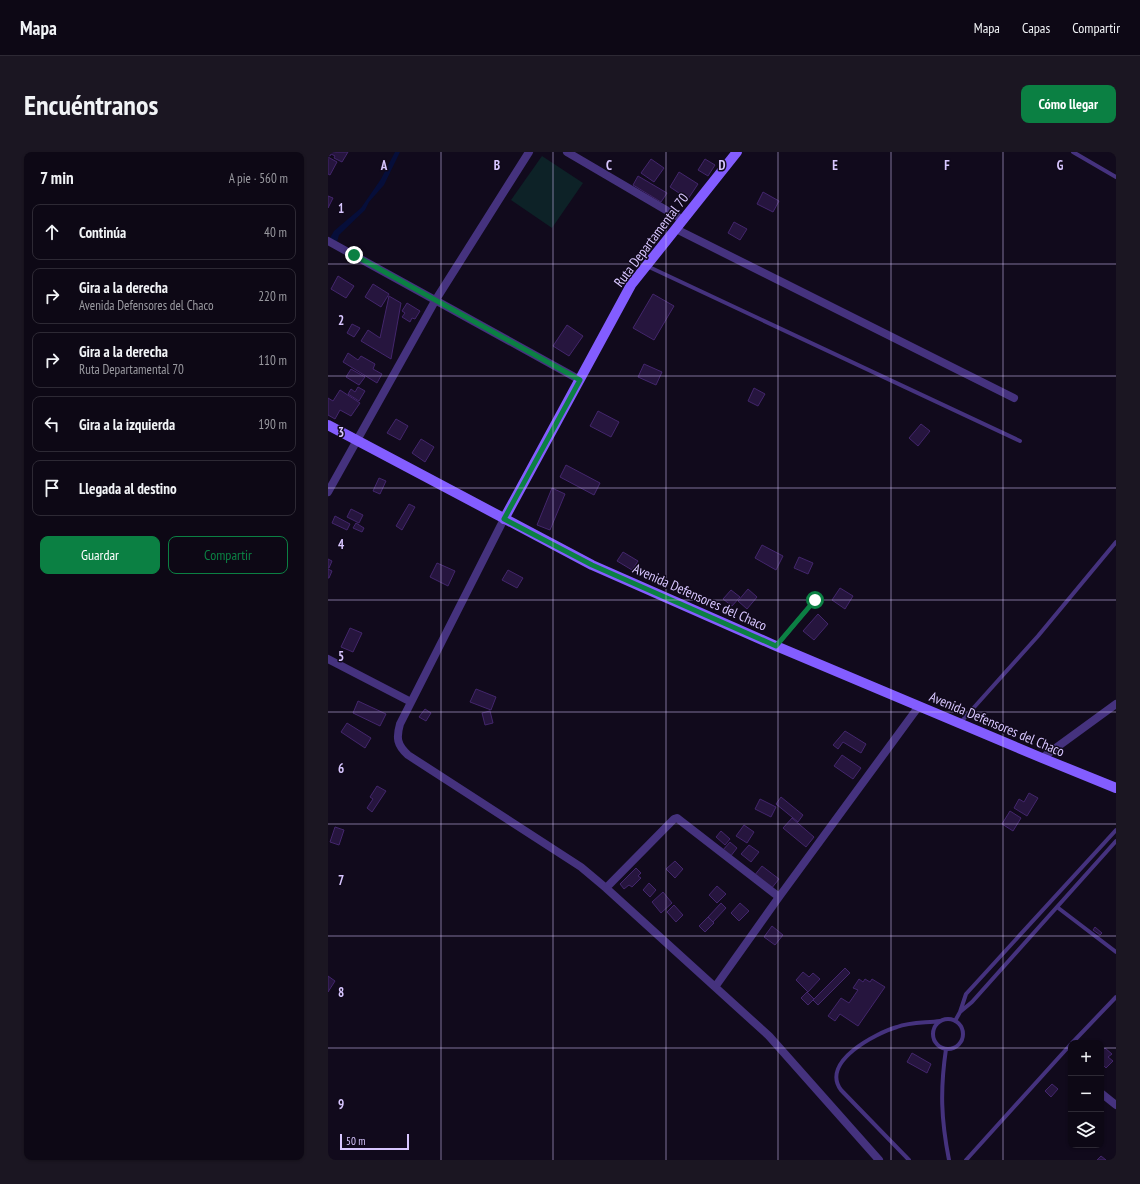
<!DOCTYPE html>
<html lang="es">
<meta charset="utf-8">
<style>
:root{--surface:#0d0815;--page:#1b1622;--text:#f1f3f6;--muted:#9a9aa0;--line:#2d2934;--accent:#0b8043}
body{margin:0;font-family:"PT Sans Narrow",sans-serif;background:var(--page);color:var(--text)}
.controls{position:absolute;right:12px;bottom:12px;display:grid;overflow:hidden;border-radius:8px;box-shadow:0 1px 3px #0004}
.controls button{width:36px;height:36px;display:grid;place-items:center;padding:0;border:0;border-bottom:1px solid var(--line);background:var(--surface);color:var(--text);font:20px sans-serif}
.scale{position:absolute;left:12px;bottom:10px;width:69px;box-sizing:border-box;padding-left:4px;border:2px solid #d8c6ff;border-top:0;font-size:11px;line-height:14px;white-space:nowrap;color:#d8c6ff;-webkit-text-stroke:3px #110a1c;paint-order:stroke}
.stop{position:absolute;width:12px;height:12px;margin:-9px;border:3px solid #0b8043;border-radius:50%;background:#fff}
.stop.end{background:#0b8043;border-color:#fff;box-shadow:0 1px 4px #0008}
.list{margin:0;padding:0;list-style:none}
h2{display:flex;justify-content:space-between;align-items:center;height:52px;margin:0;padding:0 16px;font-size:17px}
h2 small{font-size:13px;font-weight:400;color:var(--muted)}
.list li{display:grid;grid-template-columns:26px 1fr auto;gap:12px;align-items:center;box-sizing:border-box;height:56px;margin:0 8px 8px;padding:0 8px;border:1px solid var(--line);border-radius:8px}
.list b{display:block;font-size:15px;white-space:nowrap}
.list p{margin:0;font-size:13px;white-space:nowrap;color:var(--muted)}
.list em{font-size:13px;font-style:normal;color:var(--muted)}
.actions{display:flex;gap:8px;padding:12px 16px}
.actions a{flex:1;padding:9px 0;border:1px solid var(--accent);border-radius:8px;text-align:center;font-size:14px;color:var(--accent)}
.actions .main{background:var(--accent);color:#fff}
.icon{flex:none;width:22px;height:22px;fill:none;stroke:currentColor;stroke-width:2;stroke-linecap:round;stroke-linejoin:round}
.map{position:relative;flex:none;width:788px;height:1008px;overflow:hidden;border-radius:8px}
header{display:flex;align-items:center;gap:24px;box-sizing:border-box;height:56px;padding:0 20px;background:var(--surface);border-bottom:1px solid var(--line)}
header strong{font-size:19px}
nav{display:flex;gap:22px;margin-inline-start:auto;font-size:14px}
.intro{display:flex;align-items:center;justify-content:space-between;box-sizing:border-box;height:96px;padding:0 24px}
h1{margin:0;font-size:28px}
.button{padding:10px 18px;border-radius:8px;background:var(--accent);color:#fff;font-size:14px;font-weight:700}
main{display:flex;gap:24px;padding:0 24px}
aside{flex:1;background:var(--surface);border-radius:8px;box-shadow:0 1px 3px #0004}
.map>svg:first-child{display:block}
</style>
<header>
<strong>Mapa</strong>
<nav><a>Mapa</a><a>Capas</a><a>Compartir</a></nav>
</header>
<div class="intro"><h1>Encuéntranos</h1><a class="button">Cómo llegar</a></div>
<main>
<aside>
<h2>7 min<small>A pie · 560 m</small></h2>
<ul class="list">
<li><svg class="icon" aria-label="ahead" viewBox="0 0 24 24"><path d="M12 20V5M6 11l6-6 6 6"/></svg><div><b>Continúa</b></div><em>40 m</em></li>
<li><svg class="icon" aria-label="right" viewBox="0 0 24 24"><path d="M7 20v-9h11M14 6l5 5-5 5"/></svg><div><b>Gira a la derecha</b><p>Avenida Defensores del Chaco</p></div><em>220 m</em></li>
<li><svg class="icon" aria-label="right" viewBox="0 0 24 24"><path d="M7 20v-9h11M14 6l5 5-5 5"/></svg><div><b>Gira a la derecha</b><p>Ruta Departamental 70</p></div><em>110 m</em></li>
<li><svg class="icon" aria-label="left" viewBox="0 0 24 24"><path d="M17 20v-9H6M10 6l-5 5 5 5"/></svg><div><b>Gira a la izquierda</b></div><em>190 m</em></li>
<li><svg class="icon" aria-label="arrive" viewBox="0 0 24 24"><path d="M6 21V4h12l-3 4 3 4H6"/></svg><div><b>Llegada al destino</b></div></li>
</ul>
<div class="actions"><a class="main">Guardar</a><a>Compartir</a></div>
</aside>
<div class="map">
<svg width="788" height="1008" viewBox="0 0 788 1008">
<rect width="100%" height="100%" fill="#110a1c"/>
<path fill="#0d2227" d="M214,4L255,31L224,76L183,48Z"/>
<path fill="#060e3a" d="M67,0H72L56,33L41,50L37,58L11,83L9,90L2,86L6,79L33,56L53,27Z"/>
<path fill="#26153e" stroke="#43266c" d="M0,0H20L14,10L6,6L7,4L3,2L2,4L0,3Z
M0,5L9,10L2,23L0,22Z
M323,7L336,16L326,30L313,21Z
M377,7L387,13L380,24L370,18Z
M351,20L370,32L360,47L342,35Z
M310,24L339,41L333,50L305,33Z
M435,40L451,49L445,60L429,52Z
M0,44L5,46L0,56Z
M406,70L419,77L412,88L400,81Z
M10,124L26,134L18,146L3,137Z
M45,132L61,142L53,155L37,145Z
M325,142L346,154L326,188L305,176Z
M61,144L73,151L63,207L33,189L40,178L52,186Z
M79,151L92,159L87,167L84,166L82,170L74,165L77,161L74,159Z
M24,172L32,176L26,185L19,181Z
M239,173L255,184L241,204L225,194Z
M20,201L30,208L33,204L47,212L45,217L54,222L49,231L15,210Z
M316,212L334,220L328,233L310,225Z
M23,217L37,225L31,233L18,225Z
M30,235L37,239L31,249L20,242L23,237L27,240Z
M426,236L437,242L430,254L420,249Z
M12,238L32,251L23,264L12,258L7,267L0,263V246L5,249Z
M270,259L291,270L283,285L262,274Z
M68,267L80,274L72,288L59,281Z
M593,272L602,279L590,294L581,286Z
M93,287L106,295L97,310L84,301Z
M238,313L272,331L266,343L232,325Z
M51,326L58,329L52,342L45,339Z
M224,336L237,342L222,378L209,373Z
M81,352L87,355L74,378L68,374Z
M23,357L35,363L31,371L19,365Z
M7,364L22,372L19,378L4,371Z
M28,371L36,376L34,380L25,376Z
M434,393L455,404L448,418L427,406Z
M295,400L310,409L304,418L289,409Z
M471,405L485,411L480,422L466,416Z
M0,407L4,409L1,416H0Z
M109,411L127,419L120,434L102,425Z
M0,417L4,419L1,426H0Z
M180,418L195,426L189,436L174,428Z
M512,436L525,444L517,457L504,448Z
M420,437L429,445L419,457L410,449Z
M403,438L412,445L404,454L395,447Z
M490,462L500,472L486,488L475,479Z
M22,476L34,481L25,500L13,495Z
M148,537L168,545L163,558L142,550Z
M30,549L58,562L52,574L25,561Z
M97,557L103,561L98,569L91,565Z
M162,559L165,571L157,573L154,561Z
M19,571L43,586L37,596L13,580Z
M517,579L538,592L533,601L515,590L510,597L505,593Z
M514,603L533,616L525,627L506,614Z
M49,634L58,639L44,660L39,656L45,647L42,645Z
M701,641L710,646L699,664L686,656L691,647L696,650Z
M453,645L475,663L470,670L448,652Z
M432,647L448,655L443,665L427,657Z
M682,659L693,666L685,679L674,672Z
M464,666L486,685L478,695L455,676Z
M416,673L426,680L419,691L408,684Z
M7,675L16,678L11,693L2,690Z
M393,679L402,687L397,693L388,685Z
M402,690L409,696L402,705L394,699Z
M421,693L431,700L423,710L413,702Z
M347,709L355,717L347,726L338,717Z
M434,714L451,727L443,737L426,724Z
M308,716L313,721L310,724L313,726L304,735L301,733L296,737L292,732Z
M321,731L328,738L322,745L315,738Z
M389,734L398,742L389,751L381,743Z
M335,740L344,751L333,761L324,750Z
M393,751L398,756L385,770L380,765Z
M412,751L421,759L411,769L403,761Z
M346,753L355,763L348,770L339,760Z
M380,765L386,771L377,780L371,774Z
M444,774L455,783L447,793L436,785Z
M767,775L774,781L772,783L765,778Z
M517,816L522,821L490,853L485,848Z
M475,820L481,825L485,821L492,827L480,840L468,828Z
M0,824L7,829L0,840Z
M531,827L535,830L537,827L542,830L544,827L557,835L530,874L512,862L507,869L500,864L513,846L521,851L530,838L525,836Z
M479,840L486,847L480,853L473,846Z
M777,896L784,902L780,905L785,909L778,916L773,911V900Z
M584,901L603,912L599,921L579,910Z
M724,932L730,937L723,945L717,939Z
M773,1004L778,1008H769Z"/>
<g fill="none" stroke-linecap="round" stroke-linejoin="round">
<path stroke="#45327e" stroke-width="4" d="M745,0L788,25
M319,114L692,289
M449,493L487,448
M632,571L710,484L788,390
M729,755L788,800
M632,860L644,850L788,689
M605 882a15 15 0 1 1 30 0a15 15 0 1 1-30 0Z
M627,869L632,860L638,842L788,678
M744,891L788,845
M618,897C612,938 613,967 621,1008
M581,1008L513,938C492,910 548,881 569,875C582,870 598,871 612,869
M638,1008L743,892"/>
<path stroke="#45327e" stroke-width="8" d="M239,0L355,68
M348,77L686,246
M0,89L252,228
M0,340L107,149L201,0
M176,367L72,572C68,586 69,593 80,603L253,715L278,736L441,884L551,1008
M0,507L83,550
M714,606L788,552
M278,736L346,667L349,666L451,745L591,554
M387,835L451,745
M773,941L788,953"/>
<path stroke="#835dff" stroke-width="10" d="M0,273L264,413L448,494L714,606L788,636
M176,367L303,133L409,0"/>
</g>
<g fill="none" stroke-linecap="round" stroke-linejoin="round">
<path stroke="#0b8043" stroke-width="5" d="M26,103L252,228L176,367L264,413L448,494L487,448"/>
</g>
<path fill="none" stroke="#d8c6ff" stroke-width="1" stroke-opacity="0.55" d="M113,0V1008M225,0V1008M338,0V1008M450,0V1008M563,0V1008M675,0V1008M0,112H788M0,224H788M0,336H788M0,448H788M0,560H788M0,672H788M0,784H788M0,896H743M773,896H788"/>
<g text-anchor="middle" stroke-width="3" stroke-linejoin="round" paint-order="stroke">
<g font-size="14" fill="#d8c6ff" stroke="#110a1c">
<text transform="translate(323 88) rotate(-53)" y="5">Ruta Departamental 70</text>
<text transform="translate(372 445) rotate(24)" y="5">Avenida Defensores del Chaco</text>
<text transform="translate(669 572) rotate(23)" y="5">Avenida Defensores del Chaco</text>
</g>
</g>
<g font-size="13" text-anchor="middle" font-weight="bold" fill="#d8c6ff" stroke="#110a1c" stroke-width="3" stroke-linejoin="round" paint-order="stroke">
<text x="56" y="18">A</text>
<text x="169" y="18">B</text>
<text x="281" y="18">C</text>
<text x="394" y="18">D</text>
<text x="507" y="18">E</text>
<text x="619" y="18">F</text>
<text x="732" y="18">G</text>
<text x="13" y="61">1</text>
<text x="13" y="173">2</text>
<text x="13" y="285">3</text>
<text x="13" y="397">4</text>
<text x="13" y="509">5</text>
<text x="13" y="621">6</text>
<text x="13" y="733">7</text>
<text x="13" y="845">8</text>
<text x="13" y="957">9</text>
</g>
</svg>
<div class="controls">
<button>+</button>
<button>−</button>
<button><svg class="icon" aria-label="layers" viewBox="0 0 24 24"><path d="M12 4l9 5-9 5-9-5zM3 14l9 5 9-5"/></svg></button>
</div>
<div class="scale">50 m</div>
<div class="stop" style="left:487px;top:448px"></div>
<div class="stop end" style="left:26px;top:103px"></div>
</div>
</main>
